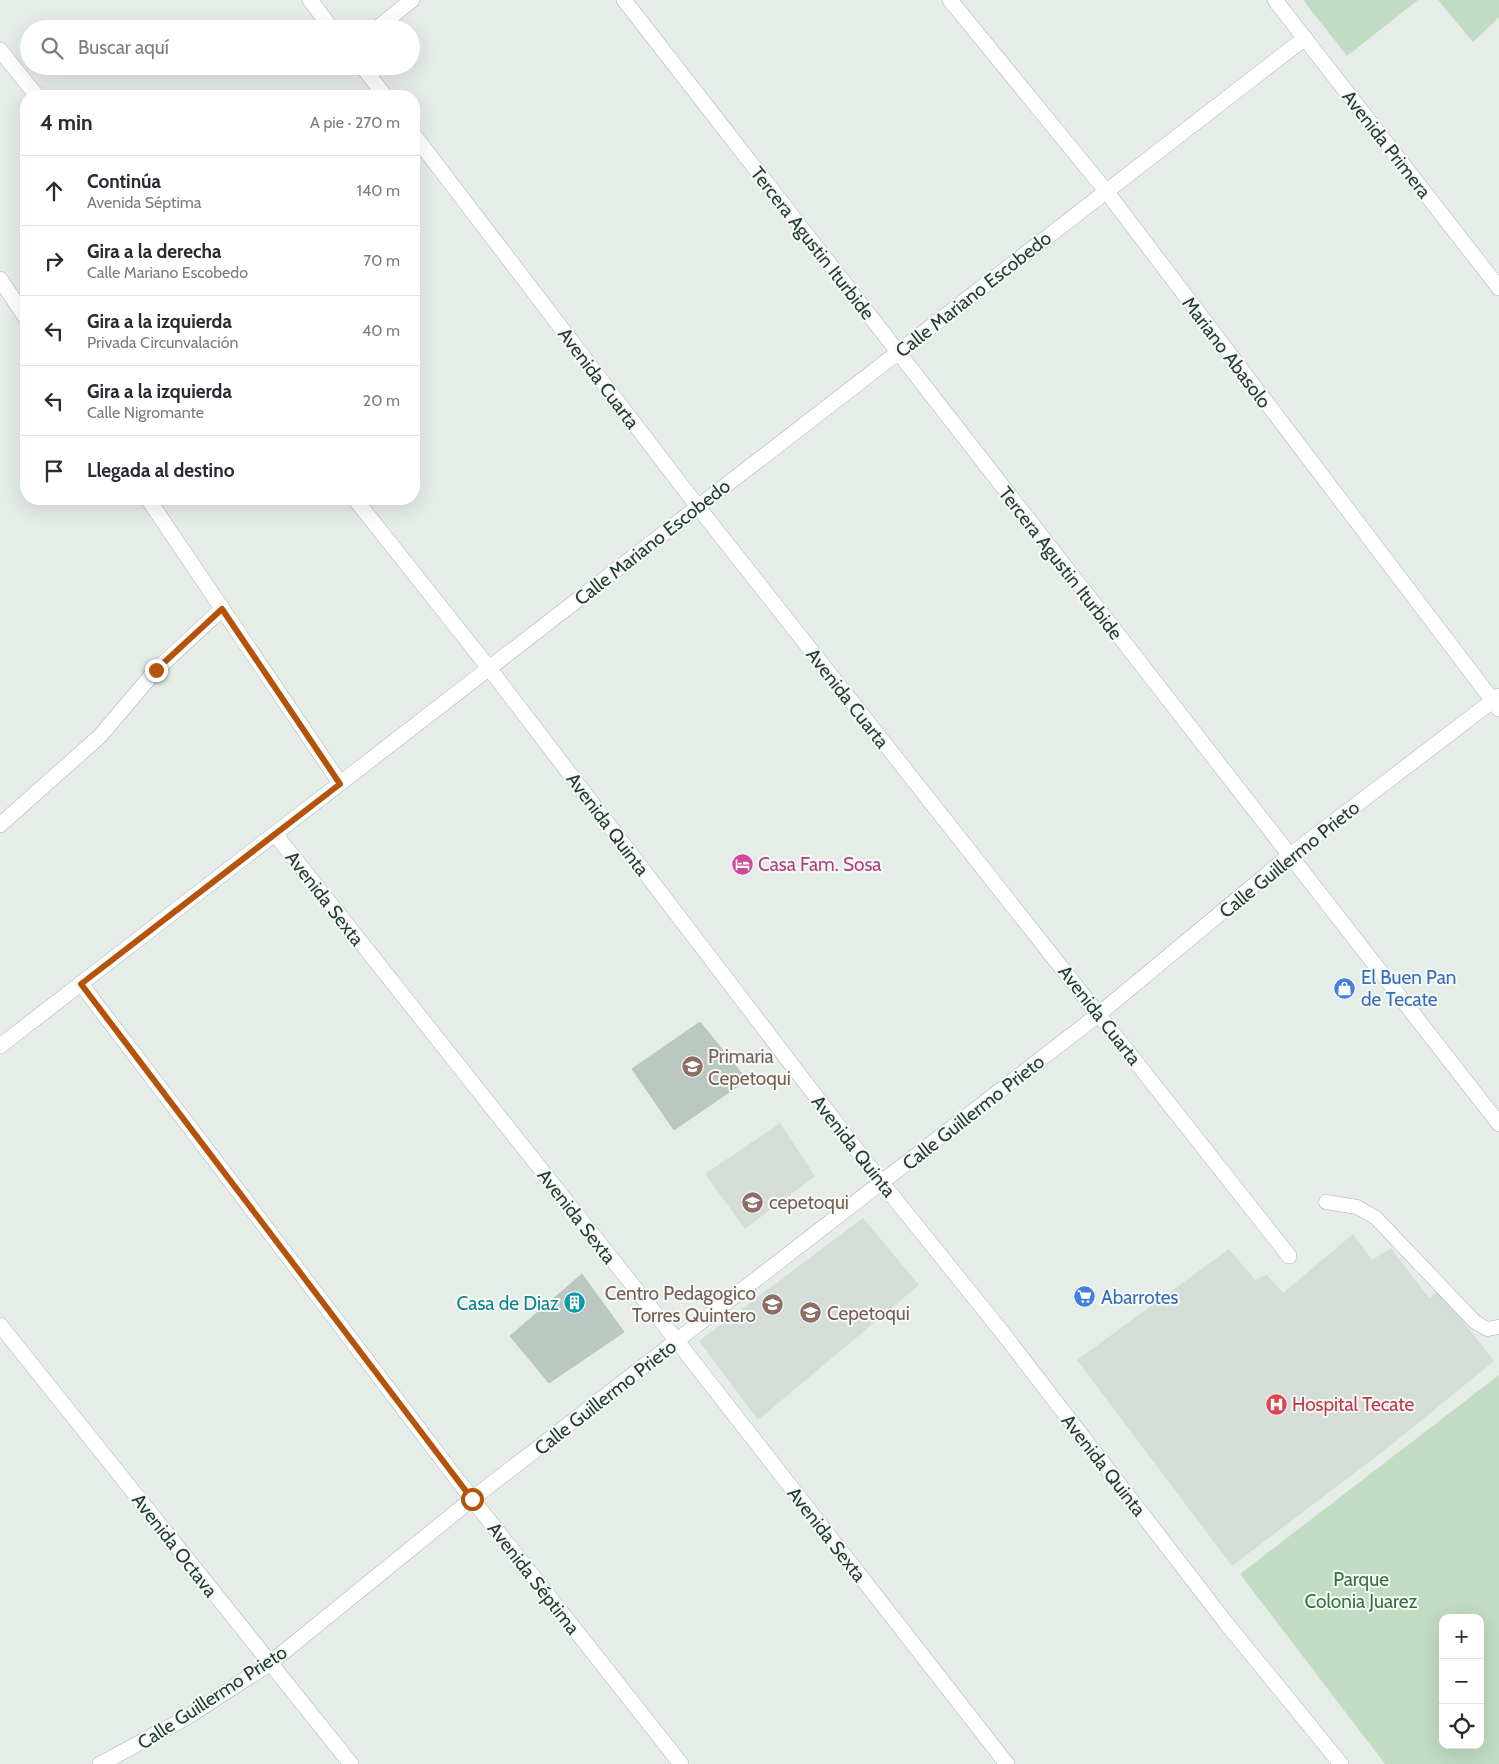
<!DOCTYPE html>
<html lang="es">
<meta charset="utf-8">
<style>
:root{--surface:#fff;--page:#f7f7f7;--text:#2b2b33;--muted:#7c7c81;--line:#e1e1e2}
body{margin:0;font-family:Cabin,sans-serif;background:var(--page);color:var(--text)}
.controls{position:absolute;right:15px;bottom:15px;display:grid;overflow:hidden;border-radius:10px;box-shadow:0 5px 20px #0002}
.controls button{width:45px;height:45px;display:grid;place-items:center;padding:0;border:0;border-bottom:1px solid var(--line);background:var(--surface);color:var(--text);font:25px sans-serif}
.stop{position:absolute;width:15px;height:15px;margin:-11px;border:4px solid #b45309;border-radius:50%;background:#fff}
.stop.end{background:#b45309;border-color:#fff;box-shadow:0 1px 5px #0008}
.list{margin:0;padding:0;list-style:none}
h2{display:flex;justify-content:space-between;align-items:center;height:65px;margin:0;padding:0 20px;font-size:21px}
h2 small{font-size:16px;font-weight:400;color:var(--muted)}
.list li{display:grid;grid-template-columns:32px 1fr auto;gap:15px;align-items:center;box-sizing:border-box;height:70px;padding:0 20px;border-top:1px solid var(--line)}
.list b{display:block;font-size:19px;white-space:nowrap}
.list p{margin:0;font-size:16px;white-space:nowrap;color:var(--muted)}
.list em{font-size:16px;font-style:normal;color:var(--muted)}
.icon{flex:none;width:28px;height:28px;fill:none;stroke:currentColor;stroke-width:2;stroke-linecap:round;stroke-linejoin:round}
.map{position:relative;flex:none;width:1499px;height:1764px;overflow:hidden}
.search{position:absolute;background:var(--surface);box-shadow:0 5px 20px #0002;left:20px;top:20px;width:400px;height:55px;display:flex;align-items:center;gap:12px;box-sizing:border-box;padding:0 18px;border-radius:28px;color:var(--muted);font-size:19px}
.panel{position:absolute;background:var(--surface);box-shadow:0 5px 20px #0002;left:20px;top:90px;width:400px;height:415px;border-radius:20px}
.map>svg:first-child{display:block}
</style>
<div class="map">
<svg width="1499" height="1764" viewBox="0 0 1499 1764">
<rect width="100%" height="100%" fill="#e6ede8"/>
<path fill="#d4ddd7" d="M780,1123L815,1176L745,1229L705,1174Z
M863,1218L919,1285L758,1420L699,1341Z
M1353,1234L1372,1260L1391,1248L1429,1298L1439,1290L1494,1361L1390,1446L1232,1566L1077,1360L1229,1249L1255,1280L1267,1275L1283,1293Z"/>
<path fill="#c1dcc3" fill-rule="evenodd" d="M1303,0H1418L1347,56Z
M1438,0H1499V17L1473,42Z
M1499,1375V1764H1385L1240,1574ZM1443,1618H1480V1745H1443Z"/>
<path fill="#bbc8c1" stroke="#b9c6be" d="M700,1022L747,1080L674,1130L632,1069Z
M582,1274L624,1332L549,1383L510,1336Z"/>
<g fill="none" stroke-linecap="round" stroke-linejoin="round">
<defs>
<path id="service" d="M1326,1202L1357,1207L1376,1218L1475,1322L1487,1329L1499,1327"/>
<path id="minor" d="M310,0L332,29
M624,0L1499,1124
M950,0L1106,191L1499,709
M1275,0L1499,288
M376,29L412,0
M362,66L385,96
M414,135L698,507L1289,1256
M0,279L26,318
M148,499L340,783
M0,825L100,736L156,670L222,609
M275,834L677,1341L1007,1764
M81,984L472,1499L681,1764
M100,1764L184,1719L269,1664L472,1499L1099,1014L1289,856L1499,696"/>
<path id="tertiary" d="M0,50L37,96
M355,499L489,668L882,1183L1002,1332L1226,1623L1341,1764
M0,1046L1305,38
M0,1325L351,1764"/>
</defs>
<use href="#service" stroke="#a9b5ae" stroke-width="15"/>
<use href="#minor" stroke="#a9b5ae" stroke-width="16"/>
<use href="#tertiary" stroke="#a9b5ae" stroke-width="16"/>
<use href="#service" stroke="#fff" stroke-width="14"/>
<use href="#minor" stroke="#fff" stroke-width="15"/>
<use href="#tertiary" stroke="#fff" stroke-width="15"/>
</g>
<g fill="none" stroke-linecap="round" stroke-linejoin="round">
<path stroke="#b45309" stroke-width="6" d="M156,670L222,609L340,784L81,984L472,1499"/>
</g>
<defs>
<symbol id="hotel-disc" viewBox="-11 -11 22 22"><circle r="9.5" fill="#d1479c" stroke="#f6faf7"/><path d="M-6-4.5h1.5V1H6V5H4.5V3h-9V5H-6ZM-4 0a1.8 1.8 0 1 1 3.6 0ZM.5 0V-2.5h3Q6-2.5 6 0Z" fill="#fff"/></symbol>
<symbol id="shop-disc" viewBox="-11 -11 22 22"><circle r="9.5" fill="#3f7fe0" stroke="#f6faf7"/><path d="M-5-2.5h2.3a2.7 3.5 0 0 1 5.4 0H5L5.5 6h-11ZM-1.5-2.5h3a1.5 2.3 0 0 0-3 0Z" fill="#fff"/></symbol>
<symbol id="school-disc" viewBox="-11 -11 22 22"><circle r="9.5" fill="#8d6e63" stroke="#f6faf7"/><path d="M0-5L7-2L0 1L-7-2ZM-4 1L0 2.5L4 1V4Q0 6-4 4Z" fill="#fff"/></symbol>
<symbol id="supermarket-disc" viewBox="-11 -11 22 22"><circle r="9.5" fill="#3f7fe0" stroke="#f6faf7"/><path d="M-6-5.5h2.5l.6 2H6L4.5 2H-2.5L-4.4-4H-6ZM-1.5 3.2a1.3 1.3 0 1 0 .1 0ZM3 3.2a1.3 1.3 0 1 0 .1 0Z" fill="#fff"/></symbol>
<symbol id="building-disc" viewBox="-11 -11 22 22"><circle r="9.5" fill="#0f9aa8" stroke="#f6faf7"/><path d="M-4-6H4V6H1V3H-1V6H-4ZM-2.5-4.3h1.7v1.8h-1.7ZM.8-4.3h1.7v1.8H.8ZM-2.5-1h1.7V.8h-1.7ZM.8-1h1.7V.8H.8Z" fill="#fff"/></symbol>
<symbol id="hospital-disc" viewBox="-11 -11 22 22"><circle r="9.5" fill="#e0444e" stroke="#f6faf7"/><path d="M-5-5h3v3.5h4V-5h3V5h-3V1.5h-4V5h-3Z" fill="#fff"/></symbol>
</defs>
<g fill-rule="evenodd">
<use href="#hotel-disc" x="730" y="852" width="25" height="25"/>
<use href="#shop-disc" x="1332" y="976" width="25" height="25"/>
<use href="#school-disc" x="680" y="1054" width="25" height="25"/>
<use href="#school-disc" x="740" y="1190" width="25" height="25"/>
<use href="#supermarket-disc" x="1072" y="1284" width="25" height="25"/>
<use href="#building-disc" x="562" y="1290" width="25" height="25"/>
<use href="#school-disc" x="760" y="1292" width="25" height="25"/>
<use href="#school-disc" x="798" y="1300" width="25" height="25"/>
<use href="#hospital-disc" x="1264" y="1392" width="25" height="25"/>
</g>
<g text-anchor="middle" stroke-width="4" stroke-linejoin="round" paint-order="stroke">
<g font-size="19" fill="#263e33" stroke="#f6faf7">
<text transform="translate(1387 144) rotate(52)" y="7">Avenida Primera</text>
<text transform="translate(813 243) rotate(52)" y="7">Tercera Agustin Iturbide</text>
<text transform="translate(973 294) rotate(-38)" y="7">Calle Mariano Escobedo</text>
<text transform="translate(1227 352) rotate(53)" y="7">Mariano Abasolo</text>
<text transform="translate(599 378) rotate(53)" y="7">Avenida Cuarta</text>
<text transform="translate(652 542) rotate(-38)" y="7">Calle Mariano Escobedo</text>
<text transform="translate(1061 563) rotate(52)" y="7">Tercera Agustin Iturbide</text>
<text transform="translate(848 698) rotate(52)" y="7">Avenida Cuarta</text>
<text transform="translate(608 824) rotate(53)" y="7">Avenida Quinta</text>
<text transform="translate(1289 859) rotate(-39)" y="7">Calle Guillermo Prieto</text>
<text transform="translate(325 898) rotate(52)" y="7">Avenida Sexta</text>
<text transform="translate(1100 1015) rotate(52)" y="7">Avenida Cuarta</text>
<text transform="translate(973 1112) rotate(-38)" y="7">Calle Guillermo Prieto</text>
<text transform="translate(854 1146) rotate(52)" y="7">Avenida Quinta</text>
<text transform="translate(577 1216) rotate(52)" y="7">Avenida Sexta</text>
<text transform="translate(605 1397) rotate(-38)" y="7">Calle Guillermo Prieto</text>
<text transform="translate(1104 1465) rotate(52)" y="7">Avenida Quinta</text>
<text transform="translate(827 1534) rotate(52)" y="7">Avenida Sexta</text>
<text transform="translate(175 1545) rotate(52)" y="7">Avenida Octava</text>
<text transform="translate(534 1578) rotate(52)" y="7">Avenida Séptima</text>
<text transform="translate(212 1697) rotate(-33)" y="7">Calle Guillermo Prieto</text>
</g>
<g font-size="19" fill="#b23c85" stroke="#f6faf7" text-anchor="start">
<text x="758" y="871">Casa Fam. Sosa</text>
</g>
<g font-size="19" fill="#366cbe" stroke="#f6faf7" text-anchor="start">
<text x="1361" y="984">El Buen Pan<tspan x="1361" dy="22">de Tecate</tspan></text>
<text x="1101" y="1304">Abarrotes</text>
</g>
<g font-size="19" fill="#785e54" stroke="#f6faf7" text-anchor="start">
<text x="708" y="1063">Primaria<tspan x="708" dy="22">Cepetoqui</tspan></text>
<text x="769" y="1209">cepetoqui</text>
<text x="756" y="1300" text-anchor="end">Centro Pedagogico<tspan x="756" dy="22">Torres Quintero</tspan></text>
<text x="827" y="1320">Cepetoqui</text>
</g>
<g font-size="19" fill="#0d838f" stroke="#f6faf7" text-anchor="end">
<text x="559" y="1310">Casa de Diaz</text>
</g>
<g font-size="19" fill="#be3a42" stroke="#f6faf7" text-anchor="start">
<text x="1292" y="1411">Hospital Tecate</text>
</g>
<g font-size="19" fill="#347140" stroke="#f6faf7">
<text x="1361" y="1586">Parque<tspan x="1361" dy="22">Colonia Juarez</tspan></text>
</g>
</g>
</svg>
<div class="controls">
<button>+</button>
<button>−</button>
<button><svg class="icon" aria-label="locate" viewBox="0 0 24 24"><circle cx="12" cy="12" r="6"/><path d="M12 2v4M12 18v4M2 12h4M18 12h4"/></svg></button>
</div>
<div class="stop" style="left:472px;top:1499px"></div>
<div class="stop end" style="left:156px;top:670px"></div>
<div class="search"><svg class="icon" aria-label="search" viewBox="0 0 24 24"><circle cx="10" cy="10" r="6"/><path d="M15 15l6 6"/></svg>Buscar aquí</div>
<section class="panel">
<h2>4 min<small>A pie · 270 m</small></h2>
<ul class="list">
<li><svg class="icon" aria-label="ahead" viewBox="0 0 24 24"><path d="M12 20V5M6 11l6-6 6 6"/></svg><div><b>Continúa</b><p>Avenida Séptima</p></div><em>140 m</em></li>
<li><svg class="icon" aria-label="right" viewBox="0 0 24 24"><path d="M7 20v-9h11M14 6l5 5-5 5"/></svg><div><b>Gira a la derecha</b><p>Calle Mariano Escobedo</p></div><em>70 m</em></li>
<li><svg class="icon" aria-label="left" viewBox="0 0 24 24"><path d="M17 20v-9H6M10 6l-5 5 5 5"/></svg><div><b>Gira a la izquierda</b><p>Privada Circunvalación</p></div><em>40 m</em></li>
<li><svg class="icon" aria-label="left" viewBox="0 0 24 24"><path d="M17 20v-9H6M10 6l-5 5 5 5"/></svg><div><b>Gira a la izquierda</b><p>Calle Nigromante</p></div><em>20 m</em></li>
<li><svg class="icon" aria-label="arrive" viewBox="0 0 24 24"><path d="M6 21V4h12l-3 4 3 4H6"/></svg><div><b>Llegada al destino</b></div></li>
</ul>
</section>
</div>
